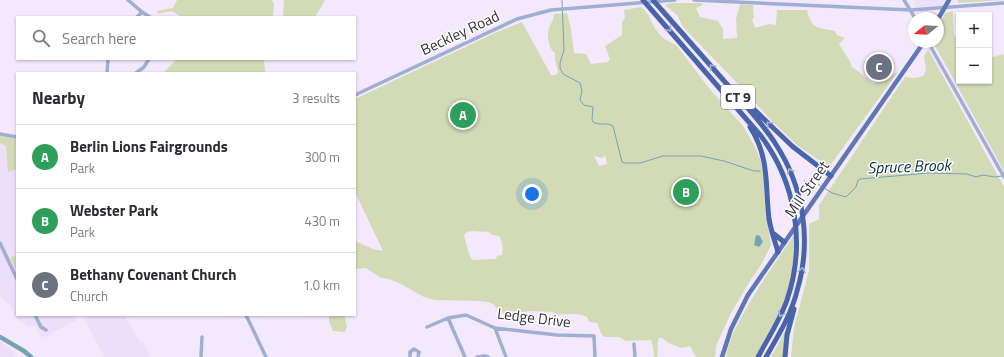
<!DOCTYPE html>
<meta charset="utf-8">
<style>
:root{--surface:#fff;--page:#f2f2f3;--text:#2b2b33;--muted:#7c7c81;--line:#e1e1e2;--accent:#111827}
body{margin:0;font-family:"Titillium Web",sans-serif;background:var(--page);color:var(--text)}
.controls{position:absolute;right:12px;top:12px;display:grid;overflow:hidden;border-radius:0px;box-shadow:0 1px 3px #0004}
.controls button{width:36px;height:36px;display:grid;place-items:center;padding:0;border:0;border-bottom:1px solid var(--line);background:var(--surface);color:var(--text);font:20px sans-serif}
.compass{position:absolute;left:908px;top:12px;width:36px;height:36px;border-radius:50%;background:var(--surface);box-shadow:0 1px 3px #0004;rotate:252deg}
.you{position:absolute;left:532px;top:194px;width:14px;height:14px;margin:-10px;border:3px solid #fff;border-radius:50%;background:#1a73e8;box-shadow:0 0 0 6px #1a73e833}
.badge{display:grid;place-items:center;width:26px;height:26px;border-radius:50%;background:var(--accent);color:#fff;font-size:13px;font-weight:700}
.pin{position:absolute;translate:-50% -50%;border:2px solid #fff;box-shadow:0 1px 4px #0006}
.list{margin:0;padding:0;list-style:none}
h2{display:flex;justify-content:space-between;align-items:center;height:52px;margin:0;padding:0 16px;font-size:17px}
h2 small{font-size:13px;font-weight:400;color:var(--muted)}
.list li{display:grid;grid-template-columns:26px 1fr auto;gap:12px;align-items:center;box-sizing:border-box;height:64px;padding:0 16px;border-top:1px solid var(--line)}
.list b{display:block;font-size:15px;white-space:nowrap}
.list p{margin:0;font-size:13px;white-space:nowrap;color:var(--muted)}
.list em{font-size:13px;font-style:normal;color:var(--muted)}
.icon{flex:none;width:22px;height:22px;fill:none;stroke:currentColor;stroke-width:2;stroke-linecap:round;stroke-linejoin:round}
.map{position:relative;flex:none;width:1004px;height:357px;overflow:hidden}
.search{position:absolute;background:var(--surface);box-shadow:0 1px 3px #0004;left:16px;top:16px;width:340px;height:44px;display:flex;align-items:center;gap:10px;box-sizing:border-box;padding:0 14px;border-radius:0px;color:var(--muted);font-size:15px}
.panel{position:absolute;background:var(--surface);box-shadow:0 1px 3px #0004;left:16px;top:72px;width:340px;height:244px;border-radius:0px}
.map>svg:first-child{display:block}
</style>
<div class="map">
<svg width="1004" height="357" viewBox="0 0 1004 357">
<rect width="100%" height="100%" fill="#f4e9fc"/>
<path fill="#eddef9" d="M914,0H946L941,7L915,8Z
M0,143L6,146L8,171L17,169V255L10,257L17,272V315H75L77,320L52,333L47,337L40,336L36,325L28,327L16,318L9,304L0,296Z
M82,315H124L140,342L143,341L151,357H104Z
M0,341L13,351L17,357H0Z"/>
<path fill="#d3dab6" fill-rule="evenodd" d="M177,0H272L274,4L273,17H181L172,11L158,14L157,11L173,8Z
M284,0H325L315,17H283Z
M957,0H1004L959,3Z
M670,3H701L703,5L696,8L700,17L718,21L723,29V39L737,38L736,19L740,4L753,5L754,18L752,19L755,28L769,24L776,25L777,10H807C812,30 817,27 835,31L837,35L845,38L839,44C844,53 849,57 852,67L859,72L873,84L898,72L829,167L797,145L771,120L739,85L683,27L677,15L665,5Z
M641,7C650,14 650,22 657,31C659,34 663,38 666,40C670,42 673,43 677,46L708,87L743,126L755,147L761,161L764,173L765,210L771,245L761,265L751,279L731,313L716,346L715,357H696L690,346L681,348L669,343L662,338H659C656,346 659,349 657,357H654L653,347L651,340L626,341L619,337H605L602,335L597,323L589,322L587,317C577,312 567,314 557,315L553,312L530,311L523,312L510,311L501,313L493,304L488,302L478,301L435,300L424,297L401,284L389,279L381,278L366,268L355,269V241L373,249L383,251L355,192V99L497,32L522,22L551,75H556L558,72C557,65 554,60 555,53C548,49 546,32 550,26C552,21 553,21 554,14L567,13L571,29L574,53L586,54L591,64L608,62L610,59L605,46L622,35V23L625,17L624,10ZM605,154L607,164L599,166L594,156L603,158ZM472,231L489,232L492,235L499,236C503,241 503,250 502,255L497,256L496,259L472,260L469,254L464,235L467,232ZM760,236L763,242L759,247L756,246L754,243L755,240Z
M953,11L954,35L959,43V81H989V58L1004,54V171L933,42H938V27L945,13Z
M928,49L1004,187V357H791L794,328L809,270V224L819,219V205L905,77C912,78 917,79 924,75L926,70L924,56Z
M177,59H264L265,73H163Z
M0,136L17,139V169L8,172L6,146L0,143Z
M794,235C794,251 793,266 790,281C784,308 768,333 755,357H726C730,333 744,313 756,292C768,273 781,254 794,235Z
M17,255V272L10,257Z
M329,315H344L347,326L345,332L333,331L329,321Z
M789,324L783,357H771Z"/>
<path fill="#75a3b4" d="M756,235L760,236L763,242L759,247L754,245Z"/>
<g fill="none" stroke-linecap="round" stroke-linejoin="round">
<path stroke="#75a3b4" stroke-width="1" d="M562,0L564,50L560,63V68L563,74L580,83L582,91L580,100L584,105L593,107L592,119L593,122C600,126 607,122 613,126L622,162L625,163H640L663,156H701L724,161L754,171H760
M804,181C810,184 816,182 821,186
M824,188L832,193L846,197L856,187L858,180L860,179L929,173L967,174L976,177L983,175L995,177L1002,176"/>
<path stroke="#75a3b4" stroke-width="4.5" d="M0,337L24,351L31,357"/>
<path stroke="#9fafd1" stroke-width="3.5" d="M128,0L142,12L150,17
M694,0L911,10L1004,3
M904,0L915,18
M137,17L142,12
M928,42L1004,177
M107,73L108,59
M136,73L144,67L149,59
M355,95L517,19L551,10L675,0
M0,134L17,137
M0,243L17,279
M35,315L41,327L46,330
M246,315L266,357
M448,318L465,357
M427,327L448,318L466,315L495,328L557,335L594,336L595,357
M495,328L506,357
M634,344L635,357
M201,357L202,337
M410,357V352L414,349L419,352L418,357
M477,357L485,356L488,357"/>
<path stroke="#5f78b5" stroke-width="4.5" d="M938,19L949,0
M722,357L731,329L748,295L924,42"/>
<path stroke="#4864aa" stroke-width="5" d="M643,0L761,136C796,183 806,244 787,300C780,320 768,338 758,357
M653,0C677,27 701,55 725,82C742,102 761,121 775,143C804,187 812,241 797,291C791,315 778,336 766,357
M740,96L792,146L831,176
M750,127C770,158 765,186 769,219C771,231 775,241 778,252
M774,234L784,242
M785,357L787,335L794,309"/>
</g>
<defs><path id="oneway-chevron" d="M-2-3.5L2.5 0L-2 3.5" fill="none" stroke-width="1.6" stroke-linecap="round" stroke-linejoin="round"/></defs>
<g stroke="#a4b2d4">
<use href="#oneway-chevron" transform="translate(669 29) rotate(49)"/>
<use href="#oneway-chevron" transform="translate(712 67) rotate(-131)"/>
<use href="#oneway-chevron" transform="translate(769 124) rotate(-135)"/>
<use href="#oneway-chevron" transform="translate(790 171) rotate(-113)"/>
<use href="#oneway-chevron" transform="translate(802 270) rotate(-81)"/>
<use href="#oneway-chevron" transform="translate(781 314) rotate(115)"/>
</g>
<g text-anchor="middle" stroke-width="3" stroke-linejoin="round" paint-order="stroke">
<rect fill="#fff" stroke="#716e73" stroke-width="1" x="721" y="85" width="34" height="24" rx="3"/>
<g font-size="14" font-weight="bold" fill="#343037">
<text x="738" y="102">CT 9</text>
</g>
<g font-size="15" fill="#343037" stroke="#fff">
<text transform="translate(460 33) rotate(-25)" y="5">Beckley Road</text>
<text transform="translate(807 189) rotate(-55)" y="5">Mill Street</text>
<text transform="translate(534 318) rotate(7)" y="5">Ledge Drive</text>
</g>
<g font-size="16" font-style="italic" fill="#04313e" stroke="#fff">
<text transform="translate(909 166) rotate(-2)" y="6">Spruce Brook</text>
</g>
</g>
</svg>
<div class="controls">
<button>+</button>
<button>−</button>
</div>
<svg class="compass" viewBox="-18 -18 36 36"><path d="M0-13l5 13h-10z" fill="#e53935"/><path d="M0 13l5-13h-10z" fill="#7c7c81"/></svg>
<div class="you"></div>
<div class="pin badge" style="left:463px;top:115px;background:#2e9e5b">A</div>
<div class="pin badge" style="left:686px;top:192px;background:#2e9e5b">B</div>
<div class="pin badge" style="left:879px;top:67px;background:#6b7280">C</div>
<div class="search"><svg class="icon" aria-label="search" viewBox="0 0 24 24"><circle cx="10" cy="10" r="6"/><path d="M15 15l6 6"/></svg>Search here</div>
<section class="panel">
<h2>Nearby<small>3 results</small></h2>
<ul class="list">
<li><span class="badge" style="background:#2e9e5b">A</span><div><b>Berlin Lions Fairgrounds</b><p>Park</p></div><em>300 m</em></li>
<li><span class="badge" style="background:#2e9e5b">B</span><div><b>Webster Park</b><p>Park</p></div><em>430 m</em></li>
<li><span class="badge" style="background:#6b7280">C</span><div><b>Bethany Covenant Church</b><p>Church</p></div><em>1.0 km</em></li>
</ul>
</section>
</div>
